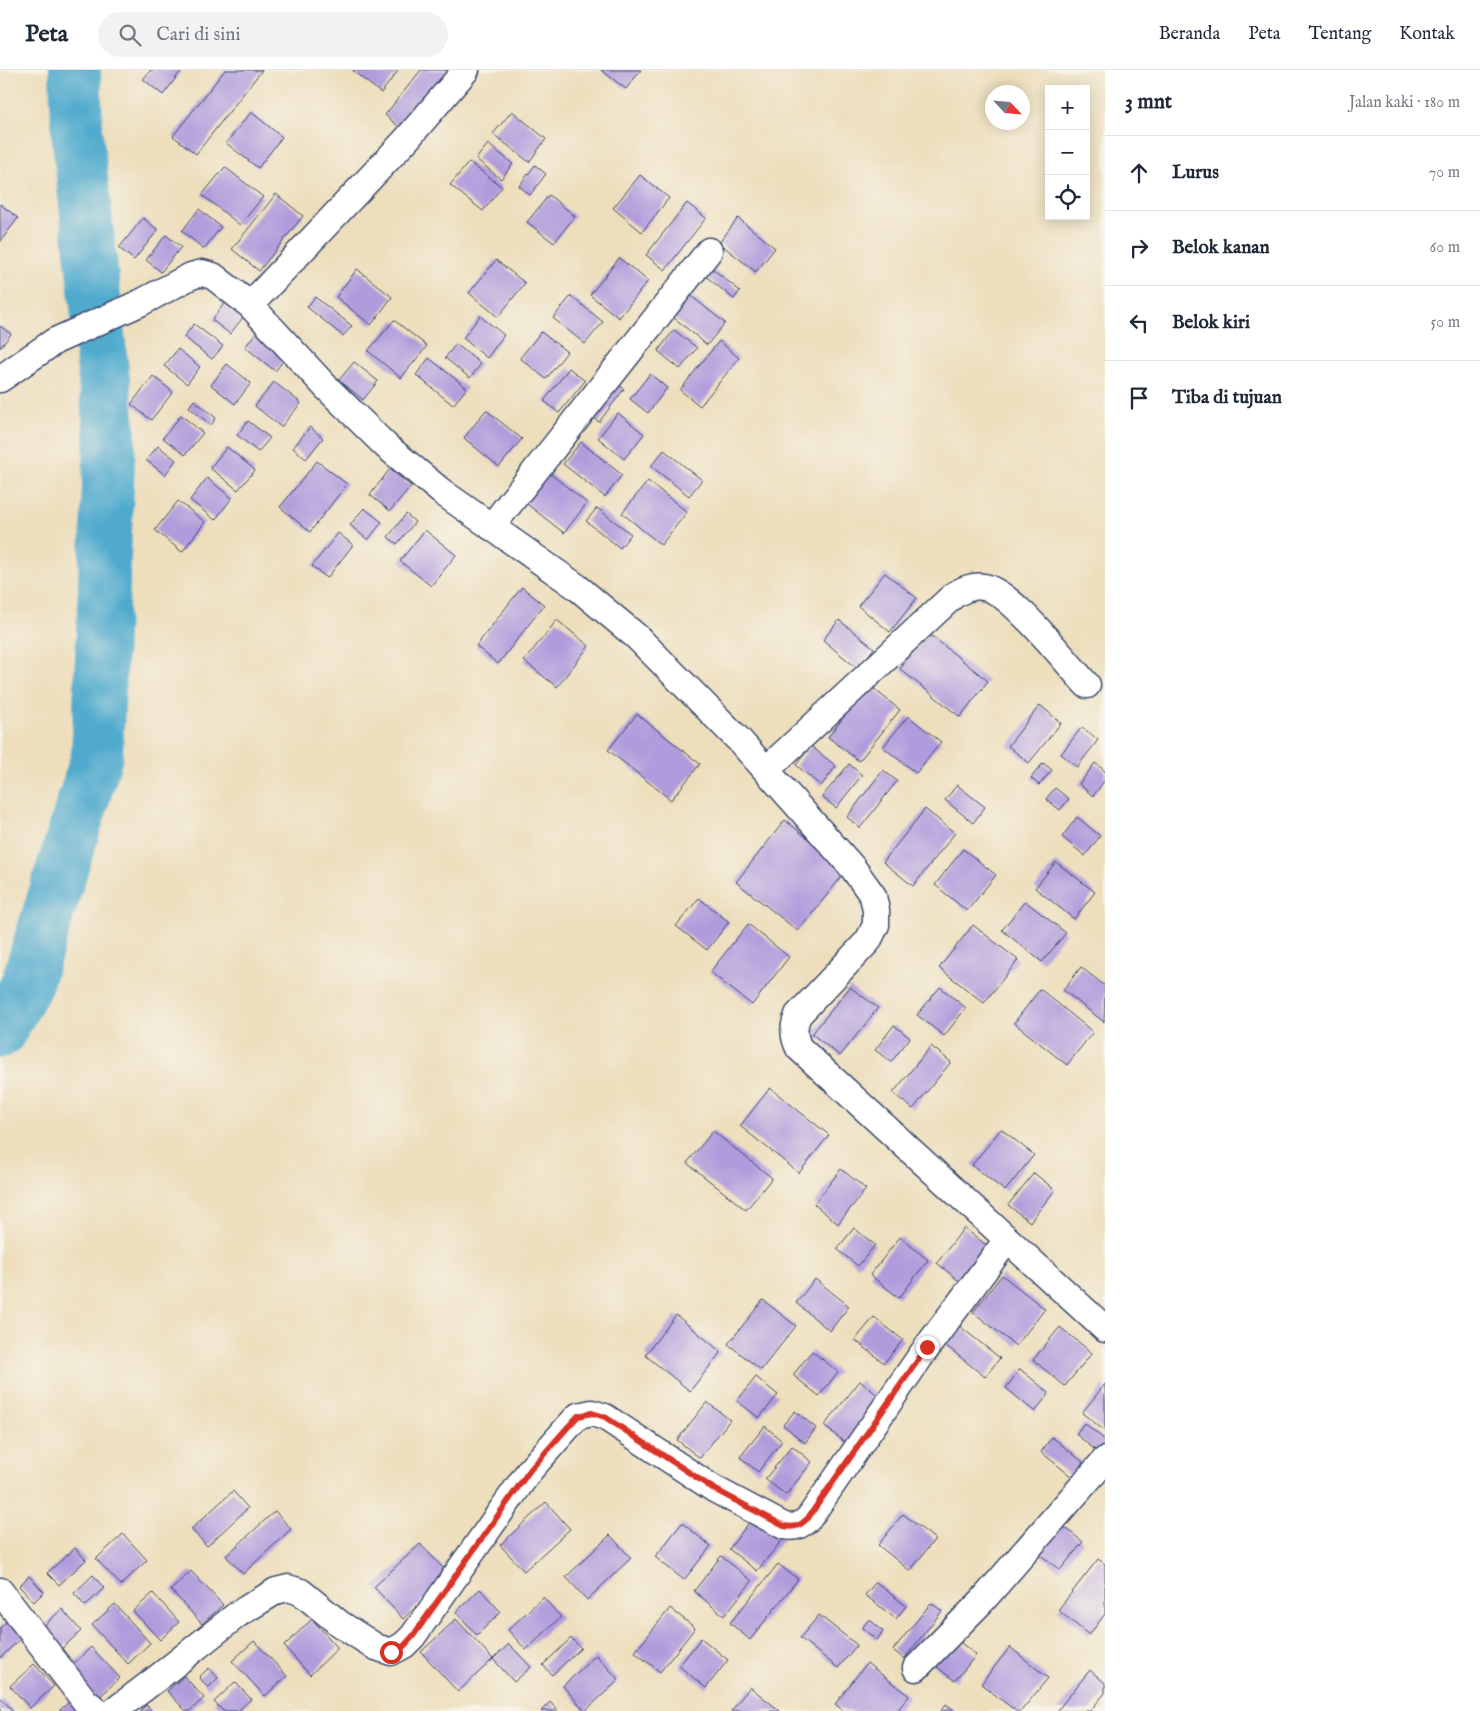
<!DOCTYPE html>
<html lang="id">
<meta charset="utf-8">
<style>
:root{--surface:#fff;--page:#f2f2f3;--text:#1f2937;--muted:#747a83;--line:#e0e1e3}
body{margin:0;font-family:"IM FELL English",serif;background:var(--page);color:var(--text)}
.controls{position:absolute;right:15px;top:15px;display:grid;overflow:hidden;border-radius:0px;box-shadow:0 2px 12px #0003}
.controls button{width:45px;height:45px;display:grid;place-items:center;padding:0;border:0;border-bottom:1px solid var(--line);background:var(--surface);color:var(--text);font:25px sans-serif}
.compass{position:absolute;left:985px;top:15px;width:45px;height:45px;border-radius:50%;background:var(--surface);box-shadow:0 2px 12px #0003;rotate:116deg}
.stop{position:absolute;width:15px;height:15px;margin:-11px;border:4px solid #d93025;border-radius:50%;background:#fff}
.stop.end{background:#d93025;border-color:#fff;box-shadow:0 1px 5px #0008}
.list{margin:0;padding:0;list-style:none}
h2{display:flex;justify-content:space-between;align-items:center;height:65px;margin:0;padding:0 20px;font-size:21px}
h2 small{font-size:16px;font-weight:400;color:var(--muted)}
.list li{display:grid;grid-template-columns:32px 1fr auto;gap:15px;align-items:center;box-sizing:border-box;height:75px;padding:0 20px;border-top:1px solid var(--line)}
.list b{display:block;font-size:19px;white-space:nowrap}
.list em{font-size:16px;font-style:normal;color:var(--muted)}
.icon{flex:none;width:28px;height:28px;fill:none;stroke:currentColor;stroke-width:2;stroke-linecap:round;stroke-linejoin:round}
.map{position:relative;flex:none;width:1105px;height:1641px;overflow:hidden}
header{display:flex;align-items:center;gap:30px;box-sizing:border-box;height:70px;padding:0 25px;background:var(--surface);border-bottom:1px solid var(--line)}
header strong{font-size:24px}
nav{display:flex;gap:28px;margin-inline-start:auto;font-size:18px}
.search{width:350px;height:45px;background:var(--page);display:flex;align-items:center;gap:12px;box-sizing:border-box;padding:0 18px;border-radius:28px;color:var(--muted);font-size:19px}
main{display:flex}
aside{flex:1;background:var(--surface)}
.map>svg:first-child{display:block}
</style>
<header>
<strong>Peta</strong>
<div class="search"><svg class="icon" aria-label="search" viewBox="0 0 24 24"><circle cx="10" cy="10" r="6"/><path d="M15 15l6 6"/></svg>Cari di sini</div>
<nav><a>Beranda</a><a>Peta</a><a>Tentang</a><a>Kontak</a></nav>
</header>
<main>
<div class="map">
<svg width="1105" height="1641" viewBox="0 0 1105 1641">
<rect width="100%" height="100%" fill="#f7f3e8"/>
<filter id="ink" filterUnits="userSpaceOnUse"><feTurbulence type="fractalNoise" baseFrequency=".02" numOctaves="2"/><feDisplacementMap in="SourceGraphic" scale="10" xChannelSelector="R" yChannelSelector="G"/><feConvolveMatrix kernelMatrix="1 2 1 2 8 2 1 2 1" color-interpolation-filters="sRGB"/></filter>
<filter id="wash" filterUnits="userSpaceOnUse"><feTurbulence type="fractalNoise" baseFrequency=".0096" numOctaves="4" result="noise"/><feDisplacementMap in="SourceGraphic" scale="20" xChannelSelector="R" yChannelSelector="G"/><feGaussianBlur stdDeviation="1.12" result="paint"/><feColorMatrix in="noise" values="0 0 0 0 0 0 0 0 0 0 0 0 0 0 0 0 0 1.4 0 .05"/><feComposite in="paint" operator="in"/></filter>
<g filter="url(#wash)">
<rect width="100%" height="100%" fill="#eddebc"/>
<g fill="none" stroke-linecap="round" stroke-linejoin="round">
<path stroke="#50aace" stroke-width="52" d="M0,962L26,915L97,686L110,366L77,61L75,0"/>
</g>
<g id="blocks">
<path fill="#b09bdc" d="M151,0H182L163,25L143,9Z
M225,0H262L196,84L173,66Z
M354,0H396L398,1L381,23L353,1Z
M421,0H454L405,62L385,45Z
M601,0H641L626,19Z
M512,41L546,69L529,92L493,64Z
M251,42L282,67L258,98L226,73Z
M488,74L513,94L501,109L476,89Z
M469,92L502,117L483,141L450,115Z
M535,95L546,104L530,125L519,116Z
M225,97L263,127L240,155L202,125Z
M640,105L669,128L642,162L613,138Z
M276,124L303,146L259,201L232,179Z
M549,125L575,146L554,173L527,152Z
M687,133L706,148L665,200L646,185Z
M0,134L18,148L0,172Z
M199,139L221,157L204,179L182,161Z
M143,148L158,160L134,190L119,178Z
M738,148L775,178L756,202L719,173Z
M166,165L181,177L161,202L146,190Z
M619,188L648,211L619,248L590,225Z
M496,190L525,213L498,247L469,223Z
M709,196L740,221L734,229L703,204Z
M357,199L392,227L371,255L336,227Z
M690,225L725,253L707,275L673,247Z
M571,226L603,252L585,274L553,248Z
M315,227L352,256L343,266L307,237Z
M226,231L244,246L230,264L212,250Z
M480,246L504,265L487,288L463,268Z
M394,250L427,276L401,308L368,281Z
M194,254L223,276L212,289L184,267Z
M0,256L11,264L0,278Z
M259,259L290,283L275,301L245,277Z
M674,260L697,278L680,299L658,281Z
M541,262L567,282L546,309L520,288Z
M719,271L739,288L700,336L680,320Z
M456,274L481,294L470,308L445,288Z
M178,279L200,297L187,314L164,296Z
M429,288L467,318L453,335L416,305Z
M354,292L378,311L363,330L339,310Z
M227,294L251,313L235,334L211,315Z
M569,298L585,311L559,343L544,331Z
M650,304L667,318L648,343L630,329Z
M153,306L173,322L151,350L131,334Z
M611,308L624,319L599,352L585,341Z
M274,312L301,333L281,357L255,336Z
M194,330L216,348L211,355L189,337Z
M486,340L522,369L499,397L464,368Z
M618,343L644,364L624,389L598,368Z
M181,345L203,363L185,385L163,368Z
M248,351L270,368L258,382L237,365Z
M310,357L323,368L306,389L293,378Z
M581,372L622,405L605,427L563,394Z
M158,376L176,390L165,405L146,390Z
M227,377L255,400L238,420L210,398Z
M664,380L702,410L689,426L651,396Z
M317,391L347,414L310,462L280,437Z
M390,399L411,416L390,441L370,425Z
M547,401L587,433L564,463L523,431Z
M207,408L232,428L215,450L190,430Z
M648,411L687,442L661,475L622,443Z
M178,431L205,452L182,482L155,460Z
M364,438L382,452L368,470L350,455Z
M597,438L631,464L620,478L586,451Z
M406,444L415,452L397,474L388,467Z
M425,460L456,485L431,516L400,491Z
M338,463L353,475L327,508L312,496Z
M885,503L917,528L890,562L858,536Z
M522,517L544,535L498,594L476,576Z
M557,550L589,576L557,617L524,591Z
M839,550L874,578L858,599L823,570Z
M928,563L988,611L960,647L900,599Z
M869,615L900,640L859,691L828,667Z
M1040,635L1061,653L1029,693L1008,676Z
M637,644L700,694L671,730L608,680Z
M908,646L941,672L916,703L883,677Z
M1082,657L1098,670L1077,697L1061,684Z
M811,676L836,696L821,716L796,695Z
M1043,693L1052,700L1039,715L1031,708Z
M1095,693L1105,701V710L1093,726L1079,714Z
M849,694L862,705L836,738L822,727Z
M883,700L897,711L860,758L847,747Z
M957,715L985,737L973,753L945,730Z
M1055,718L1069,729L1060,740L1046,729Z
M925,739L955,763L913,816L883,792Z
M1077,747L1100,766L1085,786L1062,767Z
M785,750L847,800L798,861L736,812Z
M963,779L996,805L967,841L935,815Z
M1056,792L1095,822L1074,849L1035,818Z
M699,828L729,852L707,880L676,856Z
M1025,831L1066,863L1042,892L1002,860Z
M748,854L789,887L752,935L710,902Z
M973,855L1018,890L984,933L939,898Z
M1081,897L1105,916L1104,952L1063,920Z
M850,917L878,938L840,986L812,964Z
M940,917L966,938L944,966L917,945Z
M1040,919L1093,962L1067,995L1014,953Z
M894,955L910,968L891,992L875,980Z
M931,976L951,992L913,1039L893,1023Z
M770,1018L829,1065L799,1103L740,1056Z
M1001,1059L1034,1085L1005,1121L972,1095Z
M713,1061L772,1108L746,1140L687,1093Z
M841,1099L866,1119L838,1154L814,1134Z
M1034,1103L1055,1120L1030,1152L1008,1135Z
M854,1158L875,1175L858,1196L837,1179Z
M964,1158L993,1180L965,1216L937,1193Z
M900,1167L928,1190L899,1228L870,1205Z
M1002,1205L1045,1239L1016,1276L973,1242Z
M815,1209L849,1236L830,1261L796,1233Z
M763,1230L796,1256L761,1300L728,1274Z
M676,1245L721,1282L690,1321L645,1285Z
M874,1247L903,1270L884,1293L855,1270Z
M958,1255L1000,1288L985,1307L944,1274Z
M1060,1257L1092,1283L1065,1316L1033,1290Z
M812,1281L838,1302L819,1326L793,1305Z
M1020,1299L1049,1323L1035,1342L1006,1318Z
M756,1307L778,1325L759,1348L737,1331Z
M860,1311L886,1332L851,1377L824,1356Z
M1105,1314V1361L1082,1343Z
M707,1332L730,1350L700,1388L677,1370Z
M795,1341L816,1358L805,1373L783,1355Z
M1084,1353L1105,1370V1380L1101,1385L1076,1364Z
M765,1356L782,1371L758,1402L740,1387Z
M1052,1367L1083,1392L1072,1407L1041,1382Z
M792,1376L812,1392L786,1425L765,1409Z
M233,1421L248,1438L207,1476L191,1459Z
M546,1432L570,1459L524,1501L500,1475Z
M275,1441L291,1459L243,1504L226,1486Z
M903,1444L935,1469L910,1501L878,1475Z
M754,1446L783,1469L757,1501L729,1479Z
M1057,1451L1083,1472L1060,1500L1034,1480Z
M682,1453L711,1476L684,1510L655,1487Z
M123,1464L147,1490L121,1515L96,1489Z
M610,1465L631,1488L587,1530L566,1507Z
M420,1474L450,1505L403,1549L374,1517Z
M75,1478L86,1490L59,1515L47,1503Z
M721,1486L752,1511L724,1546L694,1521Z
M1098,1489L1105,1494V1544L1089,1565L1058,1540Z
M778,1494L798,1509L750,1570L730,1553Z
M191,1501L223,1535L202,1554L171,1520Z
M93,1505L104,1518L85,1536L74,1523Z
M29,1506L44,1522L34,1532L19,1516Z
M876,1512L906,1536L896,1549L865,1525Z
M480,1519L501,1542L477,1565L456,1542Z
M153,1523L179,1552L160,1570L133,1541Z
M543,1527L561,1547L526,1580L508,1560Z
M931,1533L942,1541L904,1589L893,1580Z
M115,1534L150,1573L128,1594L92,1555Z
M670,1538L695,1558L660,1602L635,1582Z
M62,1539L81,1561L58,1582L38,1561Z
M14,1544L29,1561L0,1588V1558Z
M819,1545L857,1575L838,1598L800,1568Z
M312,1549L338,1578L310,1605L284,1576Z
M456,1549L493,1589L509,1574L531,1597L514,1612L493,1589L458,1622L421,1582Z
M869,1549L883,1561L877,1570L862,1558Z
M951,1565L976,1585L955,1611L929,1591Z
M571,1568L581,1578L552,1605L543,1595Z
M701,1568L728,1590L706,1618L679,1596Z
M254,1571L287,1606L265,1626L232,1591Z
M91,1577L120,1608L97,1629L69,1598Z
M1010,1577L1048,1608L1021,1641H1016L981,1614Z
M596,1585L619,1610L585,1641L563,1616Z
M867,1593L909,1626L897,1641H844L835,1634Z
M34,1594L54,1616L30,1638L10,1616Z
M209,1598L218,1608L208,1618L199,1607Z
M1090,1600L1105,1613V1623L1090,1641H1057Z
M184,1606L204,1628L190,1641H186L167,1621Z
M235,1612L251,1629L238,1641H223L214,1632Z
M750,1617L780,1641H731Z
M0,1627L13,1641H0Z
M70,1631L78,1641H59Z
M550,1632L558,1641H541Z
M946,1634L955,1641H941Z
M146,1635L152,1641H140Z"/>
</g>
</g>
<g filter="url(#ink)">
<use href="#blocks" fill-opacity="0" stroke="#3a496c" stroke-width="1"/>
<g fill="none" stroke-linecap="round" stroke-linejoin="round">
<defs>
<path id="minor" d="M250,235L326,317L386,376L442,422L577,517L637,567L740,671L853,798L873,826L876,840V855L868,871L798,945C793,957 793,966 799,978L1105,1259
M0,309L55,271L140,233L191,206L202,203L213,206L250,235L406,70L466,0
M491,457L709,181
M766,700L954,525C963,520 972,515 983,517C1010,519 1067,594 1087,615
M0,1521L85,1631L97,1641
M916,1598L982,1531L1105,1390
M114,1641L160,1606L238,1544L276,1521L288,1518L301,1522L340,1554L376,1577L391,1582L404,1575L413,1566L530,1400L567,1358L578,1346L592,1343L605,1347L714,1419L784,1456C795,1458 800,1456 809,1448L927,1277L1007,1170"/>
</defs>
<use href="#minor" stroke="#3a496c" stroke-width="29"/>
<use href="#minor" stroke="#fff" stroke-width="26"/>
</g>
</g>
<g fill="none" stroke-linecap="round" stroke-linejoin="round" filter="url(#ink)">
<path stroke="#d93025" stroke-width="6" d="M391,1582L404,1576L413,1566L530,1400L567,1358L578,1346L592,1343L605,1347L714,1419L784,1456C795,1458 800,1456 808,1448L927,1277"/>
</g>
</svg>
<div class="controls">
<button>+</button>
<button>−</button>
<button><svg class="icon" aria-label="locate" viewBox="0 0 24 24"><circle cx="12" cy="12" r="6"/><path d="M12 2v4M12 18v4M2 12h4M18 12h4"/></svg></button>
</div>
<svg class="compass" viewBox="-18 -18 36 36"><path d="M0-13l5 13h-10z" fill="#e53935"/><path d="M0 13l5-13h-10z" fill="#747a83"/></svg>
<div class="stop" style="left:391px;top:1582px"></div>
<div class="stop end" style="left:927px;top:1277px"></div>
</div>
<aside>
<h2>3 mnt<small>Jalan kaki · 180 m</small></h2>
<ul class="list">
<li><svg class="icon" aria-label="ahead" viewBox="0 0 24 24"><path d="M12 20V5M6 11l6-6 6 6"/></svg><div><b>Lurus</b></div><em>70 m</em></li>
<li><svg class="icon" aria-label="right" viewBox="0 0 24 24"><path d="M7 20v-9h11M14 6l5 5-5 5"/></svg><div><b>Belok kanan</b></div><em>60 m</em></li>
<li><svg class="icon" aria-label="left" viewBox="0 0 24 24"><path d="M17 20v-9H6M10 6l-5 5 5 5"/></svg><div><b>Belok kiri</b></div><em>50 m</em></li>
<li><svg class="icon" aria-label="arrive" viewBox="0 0 24 24"><path d="M6 21V4h12l-3 4 3 4H6"/></svg><div><b>Tiba di tujuan</b></div></li>
</ul>
</aside>
</main>
